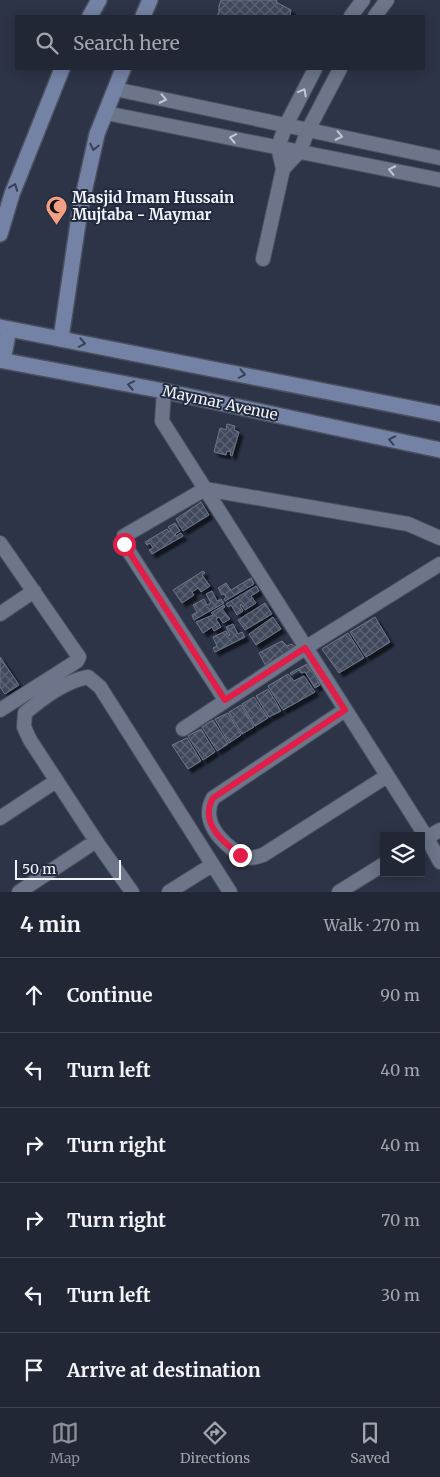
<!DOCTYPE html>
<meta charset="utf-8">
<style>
:root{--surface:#222735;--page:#2a2f3d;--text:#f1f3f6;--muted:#a2a5ad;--line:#3f4450;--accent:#8c9099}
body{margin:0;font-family:Merriweather,serif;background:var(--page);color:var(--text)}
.controls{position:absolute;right:15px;bottom:15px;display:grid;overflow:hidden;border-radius:0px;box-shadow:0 2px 12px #0003}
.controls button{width:45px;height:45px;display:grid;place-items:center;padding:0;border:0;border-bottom:1px solid var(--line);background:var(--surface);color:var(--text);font:25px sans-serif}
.scale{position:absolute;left:15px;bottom:12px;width:106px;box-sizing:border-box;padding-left:5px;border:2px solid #f0f4fe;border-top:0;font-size:14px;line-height:18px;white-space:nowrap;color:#f0f4fe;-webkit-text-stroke:4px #232a3c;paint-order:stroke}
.stop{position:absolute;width:15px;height:15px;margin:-11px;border:4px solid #e11d48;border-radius:50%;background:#fff}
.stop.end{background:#e11d48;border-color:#fff;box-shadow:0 1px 5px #0008}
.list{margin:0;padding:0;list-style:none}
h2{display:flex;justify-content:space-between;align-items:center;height:65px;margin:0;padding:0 20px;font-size:21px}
h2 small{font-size:16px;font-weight:400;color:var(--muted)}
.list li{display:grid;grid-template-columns:32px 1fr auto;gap:15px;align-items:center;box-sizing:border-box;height:75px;padding:0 20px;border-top:1px solid var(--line)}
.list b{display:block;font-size:19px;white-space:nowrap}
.list em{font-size:16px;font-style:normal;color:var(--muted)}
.icon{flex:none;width:28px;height:28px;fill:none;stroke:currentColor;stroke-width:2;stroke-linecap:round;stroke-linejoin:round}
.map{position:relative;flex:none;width:440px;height:892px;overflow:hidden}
.search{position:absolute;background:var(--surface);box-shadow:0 2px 12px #0003;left:15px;right:15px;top:15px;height:55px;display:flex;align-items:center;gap:12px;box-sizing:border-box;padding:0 18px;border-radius:0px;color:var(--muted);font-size:19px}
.sheet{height:515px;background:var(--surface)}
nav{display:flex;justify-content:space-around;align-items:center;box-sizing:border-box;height:70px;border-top:1px solid var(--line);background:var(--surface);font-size:14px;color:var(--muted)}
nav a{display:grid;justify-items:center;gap:2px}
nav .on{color:var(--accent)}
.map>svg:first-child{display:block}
</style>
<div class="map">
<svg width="440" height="892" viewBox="0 0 440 892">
<defs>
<pattern id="building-cross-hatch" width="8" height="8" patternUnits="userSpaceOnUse" patternTransform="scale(1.25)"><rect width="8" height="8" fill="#41495c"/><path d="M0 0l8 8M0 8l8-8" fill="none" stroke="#5d6474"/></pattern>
<filter id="shadow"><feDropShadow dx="4" dy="4" stdDeviation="1" flood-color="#0009"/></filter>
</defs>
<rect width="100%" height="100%" fill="#2d3447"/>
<path fill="url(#building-cross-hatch)" stroke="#6d768b" filter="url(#shadow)" d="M221,0H277L276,2L291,10L290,16H217L219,12V6Z
M227,424L235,426L234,430L239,432L232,456L230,455L231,452L227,451L226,455L214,452L220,428L226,430Z
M201,502L209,515L183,531L176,519Z
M175,523L180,531L175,534L176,536L181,533L183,536L152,554L149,550L153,548L150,543L147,545L145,542L167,529L169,532L171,531L168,527Z
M203,571L205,573L202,575L210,586L201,592L198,588L192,592L194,595L182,603L173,590Z
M251,578L254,584L225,601L224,599L226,597L224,594L222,595L218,588L226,583L231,590Z
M256,586L259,591L251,596L256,603L245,610L241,604L240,605L243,611L237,615L231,605L228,607L226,604Z
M212,591L217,601L221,599L224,603L194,620L192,615L197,612L193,605L204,599L207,605L211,603L206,594Z
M265,603L272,614L245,630L238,620Z
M224,605L225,607L222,609L230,619L223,623L219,617L216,619L221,627L214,631L212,627L203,633L196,622L213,615L211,613Z
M273,617L281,629L256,645L249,634Z
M375,617L390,642L366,657L350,632Z
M233,624L238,634L242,632L245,637L215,652L213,648L217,646L213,637L226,631L229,636L230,635L226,627Z
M348,633L364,658L339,673L322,649Z
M282,641L287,646L292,644L296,649L267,668L259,653Z
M0,657L19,685L5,694L0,687Z
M307,664L320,685L315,688L305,672L301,673L299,670L291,675L290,673Z
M288,674L294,681L304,676L315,692L283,710L268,686Z
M268,689L281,711L269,717L256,696Z
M254,697L268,718L255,726L242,704Z
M241,705L254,727L242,734L229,712Z
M228,713L241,735L229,743L215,719Z
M213,720L228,744L217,751L202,727Z
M201,729L215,752L203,760L188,736Z
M187,738L201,761L188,769L172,745Z"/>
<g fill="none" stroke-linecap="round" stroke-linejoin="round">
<defs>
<path id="street" d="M351,16L363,0
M375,16L387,0
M115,89L440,158
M106,113L440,180
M283,169L300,151L308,130L340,69
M263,259L283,169L278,147L286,125L315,69
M164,391L162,421L427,838L440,862
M0,543L79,657L77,661L0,710
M0,614L34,591
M225,700L124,544V536L205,489L408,524L440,538
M345,710L213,798C202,818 216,836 231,848C235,851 239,855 244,857C251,859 257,857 263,855L387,776
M183,729L305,648L440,564
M0,818L56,781
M421,841L440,830
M19,892L96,841
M132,892L96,841L30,740L24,727L25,713C43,698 65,681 88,677L100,687L230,892
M169,892L212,865
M339,892L384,864"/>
<path id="secondary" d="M90,16L99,0
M143,16L150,0
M0,234L12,194L62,69
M0,327L440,414
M61,338L80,210L97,134L123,69
M0,360L164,391L440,450
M3,360L9,329"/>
</defs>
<use href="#street" stroke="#4a505e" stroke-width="16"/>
<use href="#secondary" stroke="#4a505e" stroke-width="18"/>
<use href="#street" stroke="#6c7589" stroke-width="14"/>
<use href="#secondary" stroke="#7482a5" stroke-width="15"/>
</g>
<defs><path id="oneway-chevron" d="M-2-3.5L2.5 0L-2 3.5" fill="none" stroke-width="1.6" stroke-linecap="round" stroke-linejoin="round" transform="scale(1.25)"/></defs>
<g stroke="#c2c8d5">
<use href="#oneway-chevron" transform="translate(303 92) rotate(-62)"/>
<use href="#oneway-chevron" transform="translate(163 99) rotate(12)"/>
<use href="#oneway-chevron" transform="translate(339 136) rotate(12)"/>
<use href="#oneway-chevron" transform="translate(233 138) rotate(-169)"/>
<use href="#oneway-chevron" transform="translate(392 170) rotate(-168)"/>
</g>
<g stroke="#374056">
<use href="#oneway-chevron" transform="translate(94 147) rotate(103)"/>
<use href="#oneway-chevron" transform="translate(14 187) rotate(-69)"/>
<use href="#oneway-chevron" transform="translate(82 343) rotate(11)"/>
<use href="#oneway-chevron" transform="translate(242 374) rotate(11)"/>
<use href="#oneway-chevron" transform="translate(131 385) rotate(-169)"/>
<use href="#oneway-chevron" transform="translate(392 440) rotate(-168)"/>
</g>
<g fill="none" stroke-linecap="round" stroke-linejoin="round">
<path stroke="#e11d48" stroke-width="6" d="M124,544L225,700L305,648L345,710L213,798C199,823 223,842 240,855"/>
</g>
<defs>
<symbol id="mosque-pin" viewBox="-11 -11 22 30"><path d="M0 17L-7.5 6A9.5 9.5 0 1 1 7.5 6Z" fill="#f39f84" stroke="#232a3c"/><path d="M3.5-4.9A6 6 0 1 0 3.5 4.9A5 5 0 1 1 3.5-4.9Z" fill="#111"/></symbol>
</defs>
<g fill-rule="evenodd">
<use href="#mosque-pin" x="44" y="194" width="25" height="34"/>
</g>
<g text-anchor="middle" stroke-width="4" stroke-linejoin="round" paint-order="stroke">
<g font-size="15" font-weight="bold" fill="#f0f4fe" stroke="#232a3c" text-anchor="start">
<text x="72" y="203">Masjid Imam Hussain<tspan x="72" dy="17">Mujtaba - Maymar</tspan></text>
</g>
<g font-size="15" fill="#f0f4fe" stroke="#232a3c">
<text transform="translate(220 403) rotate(12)" y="5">Maymar Avenue</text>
</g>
</g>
</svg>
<div class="controls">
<button><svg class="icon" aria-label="layers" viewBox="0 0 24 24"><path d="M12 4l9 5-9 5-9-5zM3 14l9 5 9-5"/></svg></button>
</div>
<div class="scale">50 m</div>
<div class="stop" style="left:124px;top:544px"></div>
<div class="stop end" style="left:240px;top:855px"></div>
<div class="search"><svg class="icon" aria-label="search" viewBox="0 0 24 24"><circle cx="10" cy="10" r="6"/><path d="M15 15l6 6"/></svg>Search here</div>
</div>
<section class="sheet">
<h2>4 min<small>Walk · 270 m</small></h2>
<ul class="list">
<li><svg class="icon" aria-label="ahead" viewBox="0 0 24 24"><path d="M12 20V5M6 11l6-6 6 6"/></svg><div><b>Continue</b></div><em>90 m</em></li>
<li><svg class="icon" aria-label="left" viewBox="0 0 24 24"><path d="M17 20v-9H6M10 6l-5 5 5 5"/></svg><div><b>Turn left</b></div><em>40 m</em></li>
<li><svg class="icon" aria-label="right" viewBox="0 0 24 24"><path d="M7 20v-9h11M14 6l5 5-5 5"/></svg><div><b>Turn right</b></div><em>40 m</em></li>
<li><svg class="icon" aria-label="right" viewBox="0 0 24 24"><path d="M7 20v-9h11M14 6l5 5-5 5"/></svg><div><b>Turn right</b></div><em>70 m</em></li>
<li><svg class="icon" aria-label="left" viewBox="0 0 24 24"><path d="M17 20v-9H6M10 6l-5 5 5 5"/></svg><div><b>Turn left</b></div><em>30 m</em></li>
<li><svg class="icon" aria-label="arrive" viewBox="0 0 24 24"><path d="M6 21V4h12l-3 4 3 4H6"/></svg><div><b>Arrive at destination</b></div></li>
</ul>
</section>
<nav>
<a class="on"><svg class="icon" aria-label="map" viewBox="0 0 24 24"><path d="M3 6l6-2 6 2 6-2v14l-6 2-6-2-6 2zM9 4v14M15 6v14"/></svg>Map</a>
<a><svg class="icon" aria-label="directions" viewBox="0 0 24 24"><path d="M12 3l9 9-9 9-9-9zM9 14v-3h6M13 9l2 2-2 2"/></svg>Directions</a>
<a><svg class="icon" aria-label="saved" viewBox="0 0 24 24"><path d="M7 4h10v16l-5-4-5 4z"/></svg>Saved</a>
</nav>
